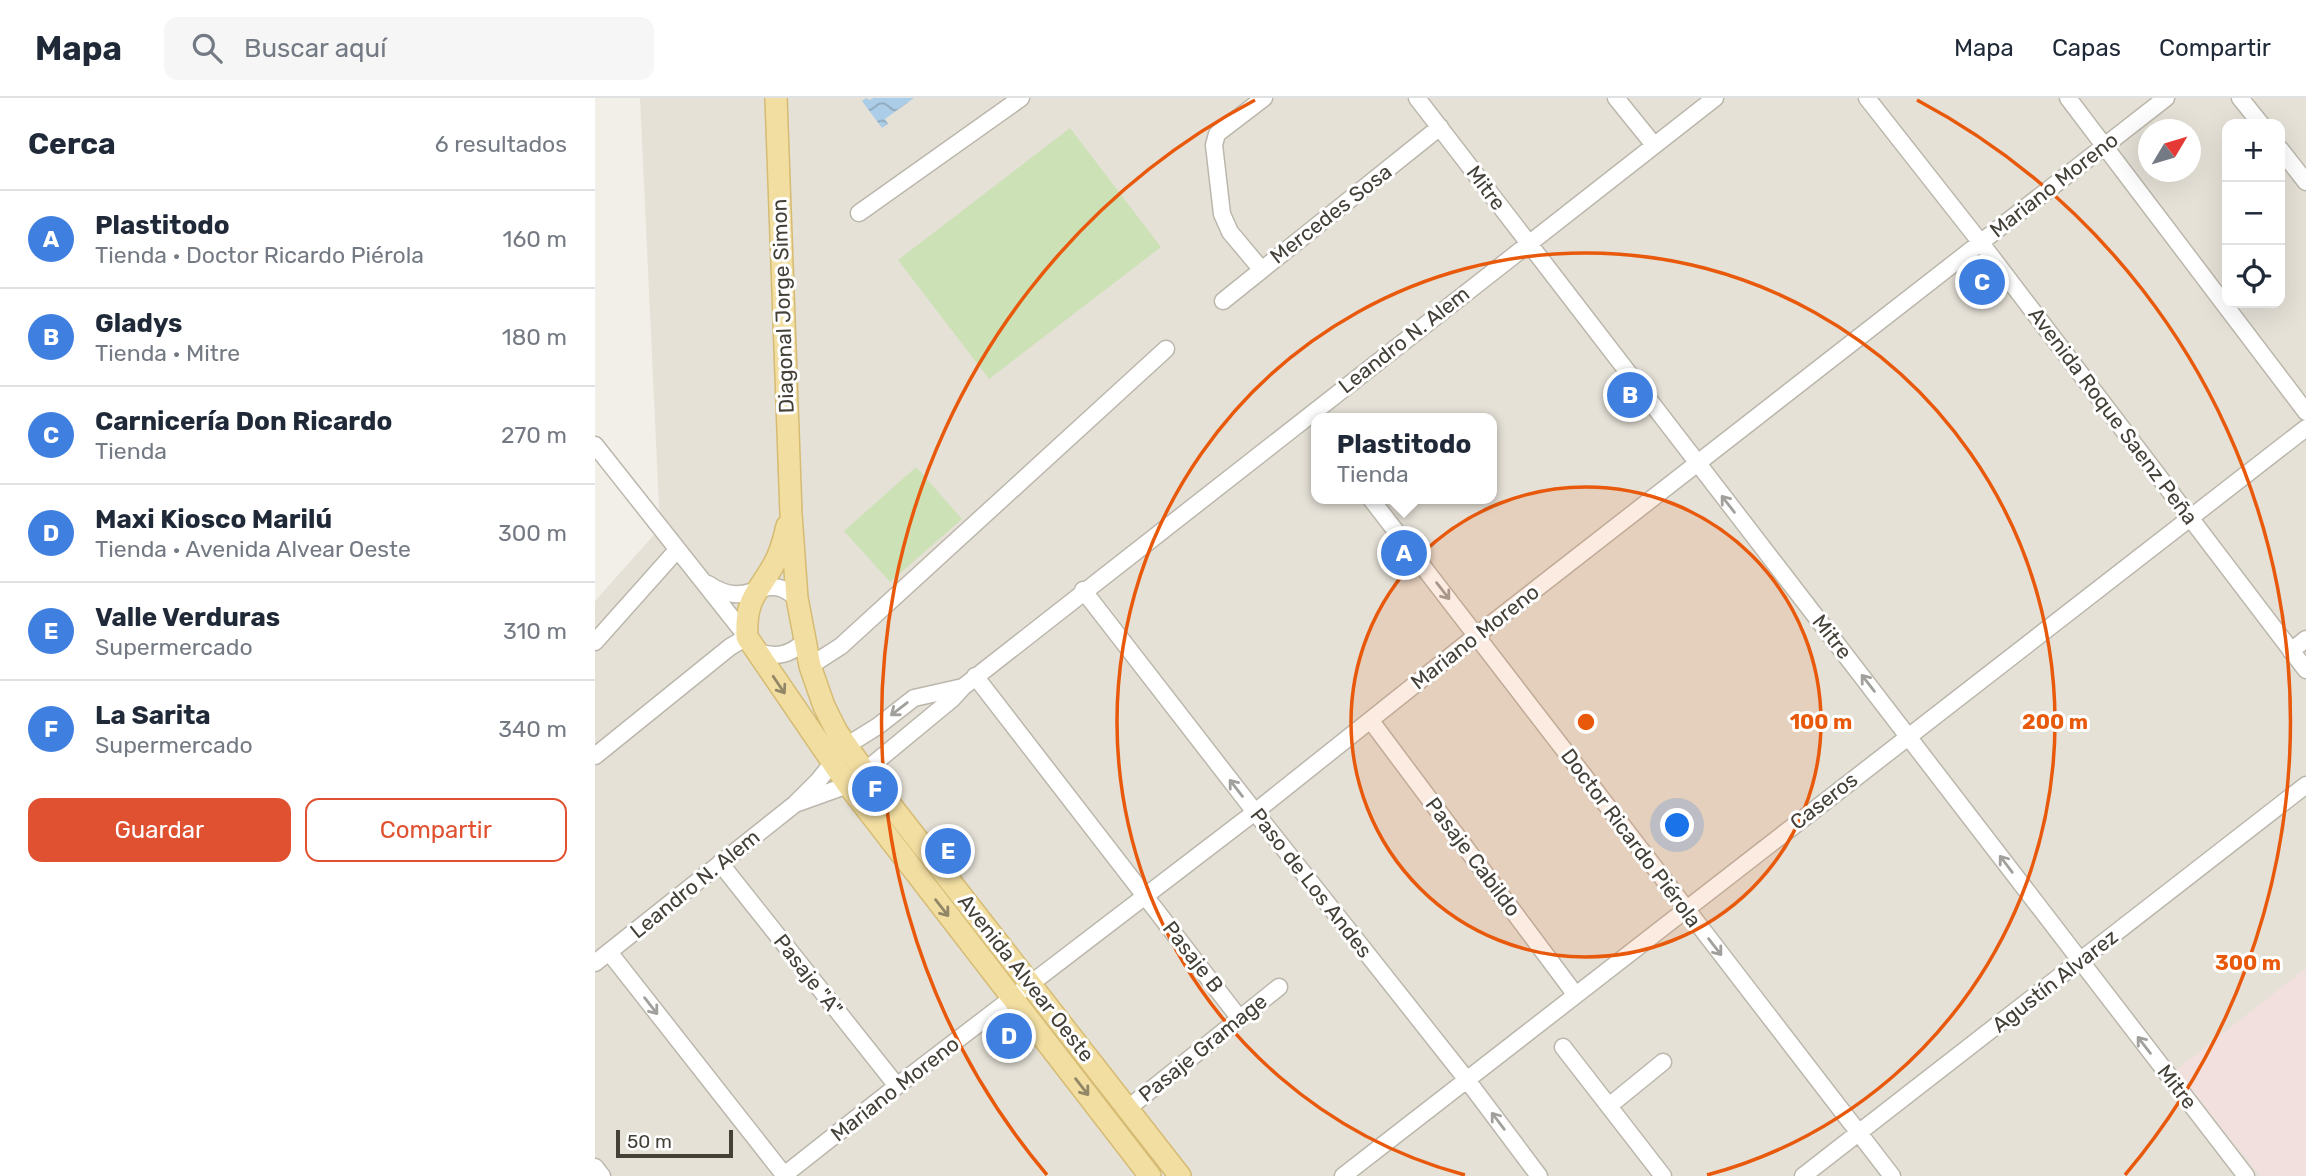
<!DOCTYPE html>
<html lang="es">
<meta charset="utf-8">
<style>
:root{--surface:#fff;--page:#f6f6f7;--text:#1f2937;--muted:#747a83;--line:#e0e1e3;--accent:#e05131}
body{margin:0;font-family:Rubik,sans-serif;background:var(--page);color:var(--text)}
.controls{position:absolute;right:21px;top:21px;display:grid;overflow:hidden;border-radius:14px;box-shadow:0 7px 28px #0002}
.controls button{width:63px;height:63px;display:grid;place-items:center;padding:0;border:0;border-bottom:2px solid var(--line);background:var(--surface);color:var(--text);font:35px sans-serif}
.compass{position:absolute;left:1543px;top:21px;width:63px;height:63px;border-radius:50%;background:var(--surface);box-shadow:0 7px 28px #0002;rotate:52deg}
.scale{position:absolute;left:21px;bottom:18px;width:117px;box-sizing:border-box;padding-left:7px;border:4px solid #444038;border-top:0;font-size:19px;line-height:24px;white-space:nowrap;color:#444038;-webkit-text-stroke:5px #fff;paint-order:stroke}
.you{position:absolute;left:1083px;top:728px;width:24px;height:24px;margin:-18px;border:5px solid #fff;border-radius:50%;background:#1a73e8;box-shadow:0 0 0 10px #1a73e833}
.badge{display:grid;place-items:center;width:46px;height:46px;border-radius:50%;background:var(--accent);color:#fff;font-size:23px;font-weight:700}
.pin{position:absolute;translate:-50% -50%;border:4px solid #fff;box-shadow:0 2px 7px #0006}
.popup{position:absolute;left:716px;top:315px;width:186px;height:91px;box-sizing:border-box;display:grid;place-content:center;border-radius:14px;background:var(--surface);filter:drop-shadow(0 2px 5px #0005);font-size:23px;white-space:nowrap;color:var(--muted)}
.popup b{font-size:26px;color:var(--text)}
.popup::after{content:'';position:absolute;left:50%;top:100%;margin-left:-14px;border:14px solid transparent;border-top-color:var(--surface)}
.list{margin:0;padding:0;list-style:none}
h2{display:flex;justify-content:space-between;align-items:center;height:91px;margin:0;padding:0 28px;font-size:30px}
h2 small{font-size:23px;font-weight:400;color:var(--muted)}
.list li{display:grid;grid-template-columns:46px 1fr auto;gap:21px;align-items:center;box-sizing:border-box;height:98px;padding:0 28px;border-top:2px solid var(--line)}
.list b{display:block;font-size:26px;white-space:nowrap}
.list p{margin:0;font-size:23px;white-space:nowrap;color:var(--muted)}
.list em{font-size:23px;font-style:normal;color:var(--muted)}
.actions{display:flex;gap:14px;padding:21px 28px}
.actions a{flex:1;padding:16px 0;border:2px solid var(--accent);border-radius:14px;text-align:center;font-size:24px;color:var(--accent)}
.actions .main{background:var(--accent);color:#fff}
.icon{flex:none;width:38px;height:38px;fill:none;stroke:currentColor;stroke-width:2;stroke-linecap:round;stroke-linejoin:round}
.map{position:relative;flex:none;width:1711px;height:1078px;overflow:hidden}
header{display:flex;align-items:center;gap:42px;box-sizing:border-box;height:98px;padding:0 35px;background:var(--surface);border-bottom:2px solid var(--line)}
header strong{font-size:33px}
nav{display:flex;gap:38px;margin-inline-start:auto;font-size:24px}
.search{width:490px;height:63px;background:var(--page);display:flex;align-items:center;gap:18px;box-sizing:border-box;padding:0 24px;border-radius:14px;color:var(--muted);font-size:26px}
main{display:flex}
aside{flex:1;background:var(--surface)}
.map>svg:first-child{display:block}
</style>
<header>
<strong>Mapa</strong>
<div class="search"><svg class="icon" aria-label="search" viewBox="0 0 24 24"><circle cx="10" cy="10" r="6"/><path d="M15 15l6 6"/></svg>Buscar aquí</div>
<nav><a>Mapa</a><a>Capas</a><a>Compartir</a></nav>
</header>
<main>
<aside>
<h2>Cerca<small>6 resultados</small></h2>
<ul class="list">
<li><span class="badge" style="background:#3f7fe0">A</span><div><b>Plastitodo</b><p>Tienda · Doctor Ricardo Piérola</p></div><em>160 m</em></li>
<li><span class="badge" style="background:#3f7fe0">B</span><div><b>Gladys</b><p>Tienda · Mitre</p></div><em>180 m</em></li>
<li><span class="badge" style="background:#3f7fe0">C</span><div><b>Carnicería Don Ricardo</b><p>Tienda</p></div><em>270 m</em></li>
<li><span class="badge" style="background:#3f7fe0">D</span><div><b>Maxi Kiosco Marilú</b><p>Tienda · Avenida Alvear Oeste</p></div><em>300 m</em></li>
<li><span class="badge" style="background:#3f7fe0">E</span><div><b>Valle Verduras</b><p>Supermercado</p></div><em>310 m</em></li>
<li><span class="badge" style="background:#3f7fe0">F</span><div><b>La Sarita</b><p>Supermercado</p></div><em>340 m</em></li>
</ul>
<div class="actions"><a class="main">Guardar</a><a>Compartir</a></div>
</aside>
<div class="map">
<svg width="1711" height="1078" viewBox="0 0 1711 1078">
<defs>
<pattern id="water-waves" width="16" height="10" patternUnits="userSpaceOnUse" patternTransform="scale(1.75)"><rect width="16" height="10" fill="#accde7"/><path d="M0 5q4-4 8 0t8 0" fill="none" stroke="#8ea8bc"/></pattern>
</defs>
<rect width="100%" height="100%" fill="#f2efe8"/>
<path fill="#e5e1d7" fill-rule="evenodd" d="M45,0H1711V1078H0V503L65,430ZM1632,26H1685V205H1632ZM1554,32H1596V74H1554ZM722,320H896V401H722Z"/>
<path fill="#f1e0dd" d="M1711,870V1078H1665L1581,972Z"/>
<path fill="#cce1b6" d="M475,30L566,149L394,281L303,162Z
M321,369L367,421L295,484L249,433Z"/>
<path fill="url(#water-waves)" d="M271,0L275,2L278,0H319L290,21L293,26L287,30L267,3Z"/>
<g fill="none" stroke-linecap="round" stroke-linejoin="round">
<defs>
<path id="minor" d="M822,0L1651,1078
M1021,0L1059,47
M1272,0L1386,145L1711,572
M1473,0L1711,314
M1645,0L1666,26
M1685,51L1711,84
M264,115L426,0
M666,171L635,134L627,116L619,47L622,36L669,0
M628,203L845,29
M0,347L152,539L135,549L0,658
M776,401L1297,1078
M113,486C150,511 164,481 188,491C193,493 198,497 202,500
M488,492L660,714L872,982L944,1078
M0,544L82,452
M1696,553L1711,541
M162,554C182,560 195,557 210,543
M215,568L246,548L571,251
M380,578L645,921
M776,623L980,896
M200,706L253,687L357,601L368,589L1120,0
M125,765L302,988
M14,854L190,1078
M0,865L200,706L223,683L251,648L283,628L319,600L368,589
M968,949L1068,1078
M1014,1008L1068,964
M532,1011L684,889
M0,1069L7,1078
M188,1078L302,988L660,714L882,537L1571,0
M748,1078L1711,330
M1208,1078L1711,687"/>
<path id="major" d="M181,0L196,416L202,500L215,568L229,608L242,634L270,674L585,1078
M192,428C189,441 186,454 179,466C163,495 150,500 152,539L253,687L555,1078"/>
</defs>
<use href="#minor" stroke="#bcb7ac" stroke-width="19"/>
<use href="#major" stroke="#d5bb73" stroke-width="24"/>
<use href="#minor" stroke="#fff" stroke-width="16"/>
<use href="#major" stroke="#f2dea1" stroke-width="21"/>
</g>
<defs><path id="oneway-shaft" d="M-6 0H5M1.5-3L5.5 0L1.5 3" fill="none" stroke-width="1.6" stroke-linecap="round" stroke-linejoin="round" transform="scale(1.75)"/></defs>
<g stroke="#a2a09c">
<use href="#oneway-shaft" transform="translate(1133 406) rotate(-128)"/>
<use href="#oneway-shaft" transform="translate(848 493) rotate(52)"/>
<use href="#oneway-shaft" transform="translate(1273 585) rotate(-128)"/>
<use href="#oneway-shaft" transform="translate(304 611) rotate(142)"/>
<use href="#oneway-shaft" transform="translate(641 690) rotate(-128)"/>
<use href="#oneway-shaft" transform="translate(1411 766) rotate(-127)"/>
<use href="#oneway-shaft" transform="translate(1120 849) rotate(52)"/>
<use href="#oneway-shaft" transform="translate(56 908) rotate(52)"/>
<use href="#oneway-shaft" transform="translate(1549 947) rotate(-128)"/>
<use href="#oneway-shaft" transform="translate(903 1023) rotate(-127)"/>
</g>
<g stroke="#928767">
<use href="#oneway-shaft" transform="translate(184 587) rotate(56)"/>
<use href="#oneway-shaft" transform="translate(347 810) rotate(52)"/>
<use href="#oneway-shaft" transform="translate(487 989) rotate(52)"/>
</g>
<circle cx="991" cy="624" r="235" fill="#e8590c" fill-opacity=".12"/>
<g fill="none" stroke="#e8590c" stroke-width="3.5">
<circle cx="991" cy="624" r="235"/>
<path d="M870 1077A469 469 0 1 1 1112 1077"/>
<path d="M452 1077A704 704 0 0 1 660 2M1322 2A704 704 0 0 1 1530 1077"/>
</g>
<g text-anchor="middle" stroke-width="6" stroke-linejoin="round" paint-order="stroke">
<g font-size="21" fill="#444038" stroke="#fff">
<text transform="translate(1459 87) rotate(-38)" y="7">Mariano Moreno</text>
<text transform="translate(891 90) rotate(53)" y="7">Mitre</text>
<text transform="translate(736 116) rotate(-38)" y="7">Mercedes Sosa</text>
<text transform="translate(188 208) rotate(-92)" y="7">Diagonal Jorge Simon</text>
<text transform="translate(809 242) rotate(-38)" y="7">Leandro N. Alem</text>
<text transform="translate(1518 318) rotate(53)" y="7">Avenida Roque Saenz Peña</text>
<text transform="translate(880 539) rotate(-38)" y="7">Mariano Moreno</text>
<text transform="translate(1237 539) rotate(52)" y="7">Mitre</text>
<text transform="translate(1229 703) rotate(-38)" y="7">Caseros</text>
<text transform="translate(1036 740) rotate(53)" y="7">Doctor Ricardo Piérola</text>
<text transform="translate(878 759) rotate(53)" y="7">Pasaje Cabildo</text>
<text transform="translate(716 785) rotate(52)" y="7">Paso de Los Andes</text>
<text transform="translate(100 786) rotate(-39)" y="7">Leandro N. Alem</text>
<text transform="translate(598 859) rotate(52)" y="7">Pasaje B</text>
<text transform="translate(213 877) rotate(52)" y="7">Pasaje "A"</text>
<text transform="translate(431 880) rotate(52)" y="7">Avenida Alvear Oeste</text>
<text transform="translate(1460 883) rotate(-38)" y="7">Agustín Alvarez</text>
<text transform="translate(608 950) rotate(-39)" y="7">Pasaje Gramage</text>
<text transform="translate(1582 989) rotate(52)" y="7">Mitre</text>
<text transform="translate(300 991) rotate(-38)" y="7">Mariano Moreno</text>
</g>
</g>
<circle cx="991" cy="624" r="10" fill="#e8590c" stroke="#fff" stroke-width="3.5"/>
<g font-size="21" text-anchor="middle" font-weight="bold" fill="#e8590c" stroke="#fff" stroke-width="6" stroke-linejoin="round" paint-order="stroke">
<text x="1226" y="631">100 m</text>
<text x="1460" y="631">200 m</text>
<text x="1653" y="872">300 m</text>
</g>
</svg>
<div class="controls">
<button>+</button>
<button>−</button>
<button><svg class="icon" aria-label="locate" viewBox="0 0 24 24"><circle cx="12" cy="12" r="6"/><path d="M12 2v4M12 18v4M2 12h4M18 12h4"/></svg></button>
</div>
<svg class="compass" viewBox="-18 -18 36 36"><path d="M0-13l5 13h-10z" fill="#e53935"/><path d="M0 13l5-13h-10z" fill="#747a83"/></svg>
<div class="scale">50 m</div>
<div class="you"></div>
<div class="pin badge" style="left:809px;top:455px;background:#3f7fe0">A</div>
<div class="popup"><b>Plastitodo</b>Tienda</div>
<div class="pin badge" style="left:1035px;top:297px;background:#3f7fe0">B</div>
<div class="pin badge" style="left:1387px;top:184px;background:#3f7fe0">C</div>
<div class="pin badge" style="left:414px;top:938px;background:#3f7fe0">D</div>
<div class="pin badge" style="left:353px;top:753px;background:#3f7fe0">E</div>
<div class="pin badge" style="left:280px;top:691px;background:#3f7fe0">F</div>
</div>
</main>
